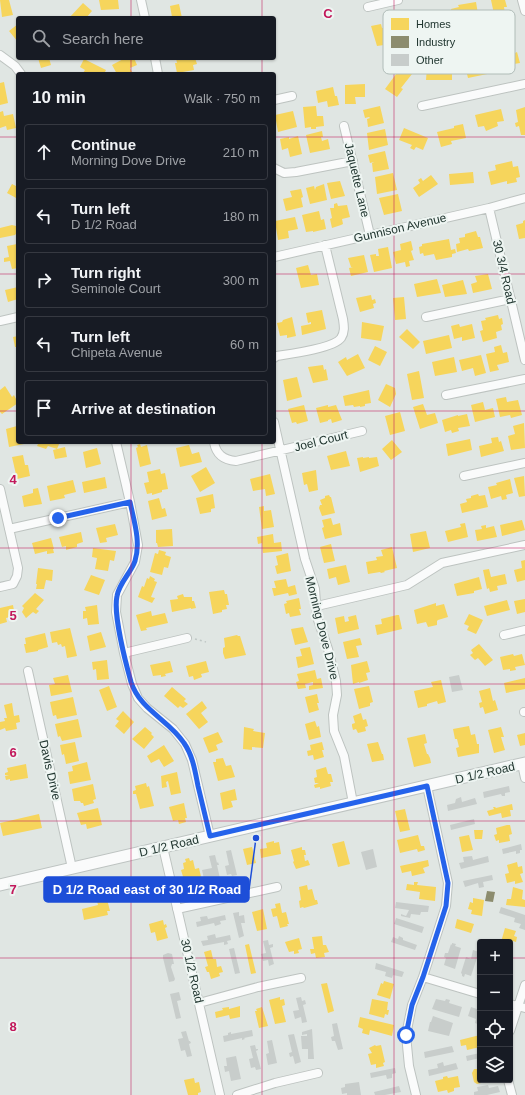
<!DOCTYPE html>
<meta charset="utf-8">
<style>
:root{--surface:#171b24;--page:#20242c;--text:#f1f3f6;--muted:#9ea1a6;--line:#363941}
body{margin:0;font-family:Helvetica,sans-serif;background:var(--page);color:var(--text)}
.controls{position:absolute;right:12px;bottom:12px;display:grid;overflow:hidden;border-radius:4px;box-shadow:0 1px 3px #0004}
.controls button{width:36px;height:36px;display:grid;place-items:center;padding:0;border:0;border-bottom:1px solid var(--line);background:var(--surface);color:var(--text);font:20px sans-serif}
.stop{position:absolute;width:12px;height:12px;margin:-9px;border:3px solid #2563eb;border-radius:50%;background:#fff}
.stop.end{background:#2563eb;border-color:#fff;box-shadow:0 1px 4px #0008}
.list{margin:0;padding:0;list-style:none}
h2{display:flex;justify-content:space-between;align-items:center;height:52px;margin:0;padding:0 16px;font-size:17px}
h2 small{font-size:13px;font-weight:400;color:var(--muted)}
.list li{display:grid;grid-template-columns:26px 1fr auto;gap:12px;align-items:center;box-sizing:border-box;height:56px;margin:0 8px 8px;padding:0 8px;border:1px solid var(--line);border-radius:4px}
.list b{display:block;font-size:15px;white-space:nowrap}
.list p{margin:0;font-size:13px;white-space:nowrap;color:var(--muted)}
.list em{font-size:13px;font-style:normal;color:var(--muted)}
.icon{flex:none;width:22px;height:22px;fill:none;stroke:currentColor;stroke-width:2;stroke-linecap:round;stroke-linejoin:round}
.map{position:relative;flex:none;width:525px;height:1095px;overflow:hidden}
.search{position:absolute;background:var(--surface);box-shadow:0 1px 3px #0004;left:16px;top:16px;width:260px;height:44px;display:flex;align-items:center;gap:10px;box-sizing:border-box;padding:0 14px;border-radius:4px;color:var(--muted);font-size:15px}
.panel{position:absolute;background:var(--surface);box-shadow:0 1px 3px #0004;left:16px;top:72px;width:260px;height:372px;border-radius:4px}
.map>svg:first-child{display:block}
</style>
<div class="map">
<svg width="525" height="1095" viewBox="0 0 525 1095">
<rect width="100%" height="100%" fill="#e0e6e3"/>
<path fill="#f6d55c" d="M0,0H9L13,15L2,17Z
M99,0H118L119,9L101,10Z
M491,0H505L507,7H504L505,14L508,13L511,25L497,28Z
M476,2L478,14L453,19L451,9L459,7L458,5Z
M83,3L92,11L86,18H69Z
M179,4L182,18H169L172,17L170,6Z
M18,24V42L9,31Z
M381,24L382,28L393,26L396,39L383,41L384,45L377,46L371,26Z
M513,45L515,53L517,52L520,63L514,64L515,67L503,70L500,56H501L500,48Z
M38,58H49L51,65L41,68Z
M125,58H134L137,65L130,68L132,72L129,74H122V73L117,74L112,65Z
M176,58H195L197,64L193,65L194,70L177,73L175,63H177Z
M84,59L106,70L104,74H85L83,73L85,70L80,67Z
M489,61L492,73L468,78L465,66Z
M402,66L412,74L401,88L403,89L397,97L385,89Z
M427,67L452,68V80H426Z
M4,82L8,103L0,105V83Z
M365,84V97H355L356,104H345V85Z
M333,87L335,96H337L339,105L328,107L327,101L318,103L316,91Z
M316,106L317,116H323L324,126L316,127V129H311V127L305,128L303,107Z
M380,106L384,123L368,127L367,119L370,118L369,117L365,118L363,110Z
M525,107V135H521L519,126L516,127L515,123L518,122L516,110Z
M501,109L504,121L497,122L498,126L486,131L484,126L478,127L475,115Z
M3,111L4,116L13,114L16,128L7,130L6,126L0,128V112Z
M293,111L297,127L278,132L275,115Z
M463,124L466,138L451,141L452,144L441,147L437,132L454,128V126Z
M404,128L428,138L423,150L416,147L414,150L410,148L412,145L399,140Z
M385,129L388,145L369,150L367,133Z
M322,131L323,137H321L322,141L328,139L330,149L310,153L306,135Z
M298,136L302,154L290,157L288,148L282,150L280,139L289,137V139Z
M385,151L389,169L373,172L372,163L374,162L370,163L368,155Z
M512,161L513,167L518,166L520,177L516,178L517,182L507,184V181L491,185L488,172L496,170L495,165Z
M473,172L474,183L450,185L449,174Z
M393,173L397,190L377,194L375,177Z
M431,175L438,184L419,197L413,188L420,183L418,180L421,178L423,181Z
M340,181L345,196L331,199L327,183Z
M12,184L18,187V199L7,193Z
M324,184L327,200L310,204L306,188L314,186L315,190L316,187Z
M301,189L303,197L301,198L303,207L286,211L283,199L292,197L290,191Z
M398,194L402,211L384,215L379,198Z
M337,203L338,206L347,205L350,217L342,219L343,224L341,225L332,228L330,219L332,218L330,208H334V204Z
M319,211L321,220L324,219L326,229L313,232V231L306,232L302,215Z
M295,217L298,229L288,231L289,238L278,240L275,221Z
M525,220V238L519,239L516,225L523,223V221Z
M18,221V231L15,235L0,238V228L12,225L16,226Z
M476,231L478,237H480L483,248L469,251L468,249L457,252L456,244L460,243L459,238L465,237V234Z
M449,239L451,250L455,249L456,253L452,254V257L436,260L434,254L424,256L423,253L420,254L419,247L422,246V244Z
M411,241L413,250L411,251L414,260L409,261L410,266L406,267L405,262L396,264L393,252L401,250L400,244Z
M17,244L18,268L12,269L10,261L4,262V258L9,257L7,246Z
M388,247L392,268L374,272L370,255L376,254V256H379L378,249Z
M364,255L368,272L351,276L349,268L353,267H351L348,258Z
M308,265L311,275L317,274L319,285L301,288L296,268Z
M488,274L492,289L473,293L471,284L477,282L475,276Z
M437,279L441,293L417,297L414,284Z
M463,280L467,294L445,297L442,285Z
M18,287V299L8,302L5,290Z
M371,295L372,300L375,299L376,303L373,304L374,308L360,312L356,298Z
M404,297L406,319L395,320L393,298Z
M322,310L326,329L302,335L301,326L311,324V322L308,323L306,313Z
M498,315L499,319L502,318L503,324L501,325L502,330L496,332L497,338L483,342L480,331L483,330L481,321L486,320L485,318Z
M292,317L296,336L287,338V335L280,336L277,323L282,322L283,320Z
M362,322L384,326L381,341L361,338Z
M459,324L460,327L472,324L475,338L462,341V337L454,339L451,326Z
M407,329L420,342L413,349L399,337Z
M449,335L452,348L426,354L423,341Z
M18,336V347H15L13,337Z
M501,345L503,353L507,352L509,362L497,365L499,370L490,372L486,354L495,352L494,347Z
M375,346L387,352L380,366L368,360Z
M358,354L365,368L347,376L338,362L346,357L347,360Z
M481,355L486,373L475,376L473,368L462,371L459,360Z
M454,357L457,372L435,376L432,362Z
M323,365L324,370L326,369L328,380L313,383L308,367Z
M419,371L424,398L412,400L407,374Z
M297,377L302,397L287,401L283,380Z
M386,384L395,388L396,394L390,407L378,400Z
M5,386L12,397L14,395L18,403L2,414L0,412V390Z
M369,390L371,403L365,404V406L360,407V406L354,407L353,405L345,406L343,396Z
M506,397L507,402L518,400L522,415L511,418L510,415L500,417L496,399Z
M483,402L485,410L493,408L495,417L475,422L471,405Z
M423,404L427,415L435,413L438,423L420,429L413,407Z
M304,405L308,421L297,424L296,422L292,423L288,409Z
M328,405V407L336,405L342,420L332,423L331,419L328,420V421L320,423L316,408Z
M400,412L405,431L390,435L385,416Z
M467,414L470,426L458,428L459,431L452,433L451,430L445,432L442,420L458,415V416Z
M524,423L525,448L511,450L508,436L515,434L513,426Z
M17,426L18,442H24V444L9,447L6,429Z
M498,437L499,442L501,441L504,451L481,457L479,446L492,443L491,438Z
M470,439L472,450L448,456L446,444Z
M392,440L402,452L391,460L382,449Z
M39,442H60L57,449L65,447L67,457L55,459L53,450L57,449L48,446L46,449L37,446Z
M140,444L141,447L147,445L151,464L140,467L136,448L138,447L137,445Z
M189,445L192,454L199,452L202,462L180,467L176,448Z
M97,448L101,464L86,468L83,452Z
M346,451L350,466L331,470L327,456Z
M23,455L25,465H28L30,476L17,479L12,457Z
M363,457V458L369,457V458L377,457L379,466L360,472L357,458Z
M206,467L215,483L200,492L191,476Z
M160,469L161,474L165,473L168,489L162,490V492L152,495V493L147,494L144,483L149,482L147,472Z
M316,470L318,490L309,492L307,484L304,485L302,473Z
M270,474L275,494L266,496L265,489L253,491L250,479Z
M524,476L525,496L519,497L514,478Z
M105,477L107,488L84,493L82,482Z
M510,479L513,493L506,495L507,499L502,500L501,496L491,499L488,487L497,485L496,483Z
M73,480L76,492L64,495L65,498L50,501L47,486Z
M38,488L42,504L24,507L22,496L33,493V489Z
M213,494L215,508L211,509V512L200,514L196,498Z
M478,494L479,496L485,495L488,507L462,513L460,504L467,502L466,499L471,498V496Z
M329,495L330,497H331L335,513L322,516L319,508L320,505H322L320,500L325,498V496Z
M159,498L162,509L165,508L167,516L152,520L148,501Z
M264,506V511L271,510L274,527L262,529L259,507Z
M331,518L333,525L340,523L342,535L325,539L322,528L324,527L322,520Z
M522,520L525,530L502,536L500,525Z
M465,523L468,537L448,542L445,531L461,527L460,524Z
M115,524L118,535L106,538L107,542L100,543L96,528Z
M486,525V528L494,526L497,537L477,541L475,530L482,529L481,526Z
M172,529L173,546L158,547L157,543H156V530Z
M426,531L430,548L413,552L410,534Z
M81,532L83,542L77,544V547L66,550V546L62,547L59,537Z
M273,534L274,543L281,542L282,551L263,553L262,543L258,544L257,537Z
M51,538L54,549H53L54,553L47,554V551L35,554L32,543Z
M331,544L335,561L324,563L320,547Z
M392,547L397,568L384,571L385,572L381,573L380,572L368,574L366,562L377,560L376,557L383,556L381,550Z
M93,548L116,551L114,561L110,560L108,571L95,569L97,558L92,557Z
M159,550L166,552L165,555L171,557L168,568L164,567L162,575L150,572L155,553L158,554Z
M288,553L291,571L277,574L275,566L278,565L276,556Z
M525,560V580L517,582L514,570L522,568L521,561Z
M346,565L350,582L338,585L336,577L329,579L327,569Z
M38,568L53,570L52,581L46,580L44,589H36L37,584H36Z
M489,569L491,577L505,574L507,584L497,586L498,590L490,592L489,588L487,589L483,570Z
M91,575L105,580L99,595L84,590Z
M150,576L155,579L154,581L157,582L151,597L155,598L152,603L138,597L142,586L144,587L147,578L149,579Z
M479,577L482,589L474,591V593L457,596L454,584Z
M286,579L288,587L295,585L297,594L289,596L288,593L274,596L272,588H276L274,581Z
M224,590L225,594H227L229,605H226L227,609L222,610V612L213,614L209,592Z
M35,593L44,600L36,609L39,611L36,614L33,612L26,618L22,612L24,608L22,606Z
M183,594L184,597H192V601H194L196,608L191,609V608L172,612L170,600L178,599L177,596Z
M299,598L301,609H299L301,615L290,617L289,613L286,614L284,604L287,603L286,601Z
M525,599V612L517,614L514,601Z
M507,600L510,610L487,616L484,606Z
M436,603V606L444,604L448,617L438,620L437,621V625L428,627L426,622L417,624L414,610Z
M13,605L15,616L6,618L7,622L0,624V608Z
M97,605L99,624L88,625L87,618L83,619V611H86L85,607Z
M151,611L152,616L165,613L168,623L146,628L147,630L141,631L136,615Z
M469,614L483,620L476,634L467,630L469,626L464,624Z
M356,615L359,629L338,634L335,618L344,616L345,622L349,621L348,617Z
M397,615H399L402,629L377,635L375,625L382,624L381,619Z
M303,627L308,642L295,645L291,629Z
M70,628L77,656L67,658L65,646L62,647L61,644L58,645L57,642L52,643L50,632Z
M101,632L106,647L90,651L87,636Z
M45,633L48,647L38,650V651L26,653L24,644H26L25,638Z
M237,635L238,636H240L246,655L225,659L223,653V648L225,647L224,638Z
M360,638L362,645L356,646L359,657L347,659L343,642Z
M479,644L493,660L485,666L478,658L475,660L470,655L473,653L471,650Z
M310,647L314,664L298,668L296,657L302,656L300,649Z
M513,654L514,656L522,654L525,665L515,667L516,670L510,671V669L503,670L500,657Z
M107,660L109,679L97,680L96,669L93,670L92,662Z
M170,661L173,672L165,674L166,676L161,677V675L153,676L150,665Z
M206,661L209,672L201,674L202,677L194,680L193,676L189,677L186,666Z
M367,661L370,672L366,673L368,680L359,683V682L353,684L351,665Z
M315,670L317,679L321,678L323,688L309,690V686L313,685V682L305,684L306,688L298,689L296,682L299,681L297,674Z
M68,675L72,692L51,696L49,685L55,684L53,678Z
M525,678V689L506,693L504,683Z
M441,680L446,702L438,704L437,701L427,704V706L418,708L414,691L433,687L431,682Z
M109,686L117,707L107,711L99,690Z
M369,686L373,702L370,703V706L359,709L354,689Z
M172,687L186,699L184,701L188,704L183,708L180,706L178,708L164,696Z
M490,688L493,701L495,700L498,710L485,714L483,707L480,708L479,703L482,702L479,691Z
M317,694L319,703H317L319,710L309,713L305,697Z
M73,697L77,715L57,719L56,715L53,716L50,702Z
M202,701L207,708L201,713L208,722L199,729L186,714Z
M12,703L14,716L19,715L20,722L16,723L17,729L6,731L5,728L0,730V722L5,721L4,718H7L4,705Z
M123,711L134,722L124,734L115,726L119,721L116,719Z
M361,713L363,720L366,719L368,726L365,727L366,731L358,733L356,729L353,730L352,726V724L355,723L353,716Z
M78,719L82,737L62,741L60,736L58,737L55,724Z
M315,721L317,727L319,726L321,737L309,740L305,724Z
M469,726L471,735L475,734L477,744H479V753L458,757L456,748L459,747L457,739H455L453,729Z
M145,727L152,733L151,734L154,737L144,749L132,739Z
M244,727L254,729L253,731L265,733L263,748L252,747V750L243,749Z
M501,727L504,737H501L505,750L494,753L488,730Z
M218,732L223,742L216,745L218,750L209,753L203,738Z
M525,733V745L520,746L517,735Z
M425,734L427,743L424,744L427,754H428L430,758L431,763L414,767L407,738Z
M75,742L79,761L66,764L64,754L62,755L60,745Z
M322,742L324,750H322L324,757L314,760L313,755L308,756L307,751L311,750L310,745Z
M378,742L382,754H383L384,760L372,762L367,744Z
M164,745L174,761L164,767L159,759L151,763L147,756Z
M223,758L226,766L231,765L235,777L218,781L213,762H216V759Z
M87,762L91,780L70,784L68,772L73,771L72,766Z
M26,764L28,778L10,781V779L6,780L5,776L9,775H5V773L8,772L7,768Z
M326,767L328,774H331L333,782H330L331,786L320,789V787L315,788L314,785L319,783H315L314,778L317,777L316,770Z
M177,772L181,793L171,795L168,781L166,782L167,787L162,788L161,776Z
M146,783L147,787L149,786L154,806L140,809L136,794H133V791L136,790L135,786Z
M93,784L96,799L93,800L94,803L84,806L83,803H81L80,801H74L72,789Z
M235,789L237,800L231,801L233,807L223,810L220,793Z
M184,803L187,818H185L186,822L179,824L178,820L173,821L169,807Z
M512,804L513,810H510L511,816L502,818L501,813L489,816L487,811L494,809L493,807H495L496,808Z
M98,808L102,825L87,829L86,824L81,825L77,813Z
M405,809L410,830L400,832L395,811Z
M39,814L42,828L3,836L0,823Z
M507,825H510L512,834L509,835L510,841L499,843V840L496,841L494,835L497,834L496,828Z
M474,830H483L482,839H475Z
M418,835L421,846H424L425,850L418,852L417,849L400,853L397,840Z
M469,835L473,850L462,852L459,837Z
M274,841V843L279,842L281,854L261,858L260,849L267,848L266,843Z
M344,841L350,864L338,867L332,844Z
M252,847L256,863L247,865L243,849Z
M302,847V850H305L306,855H304L305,861L308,860L310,865L296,869L293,862L294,861L291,850Z
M189,858L190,861L193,860L195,869L199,868L202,881H200L202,890L190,893L187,880H184L181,870L184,869L183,863L186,862L185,859Z
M428,860L429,866L423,868L425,873L412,876L411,871L402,873L400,866Z
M517,862L518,867L522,866L523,873L520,874L523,882L515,884V881L507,883L505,874L509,873L507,865Z
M414,882H418L417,885L436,887L435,901L419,899L420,892L406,890L407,884L414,885Z
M307,885L308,890L312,889L315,900H317L318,904L304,908L303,907L300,908L299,901L301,900L299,887Z
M513,887L523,890L522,899L525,900V907L506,905L507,899H511Z
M473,898L484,900L482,916L471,914L472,910L468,909L470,902L473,903Z
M107,899L110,911H107L108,915L84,920L82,909L98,905L97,901Z
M280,903L282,913L286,912L289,924H287L288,926L280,928L277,916L273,917L271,909L276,908L275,904Z
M263,909L267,929L257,931L252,912Z
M457,919L474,924L471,933L455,928Z
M163,920L164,925L166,924L167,927L165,928L168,938L157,941L155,932L151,933L149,924Z
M505,928L516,931L514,936L517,937L516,942L513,941L510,949V942H501Z
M322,936L323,945H326L329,952L324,953L325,957L316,958L315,953L311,954L310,949H314L312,937Z
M299,938L302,949L298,950L299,953L294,954V951L289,952L285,942Z
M249,944L256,973L251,974L245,945Z
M211,950L213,959H216L217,967L221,966L223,972L219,973L220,976L211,979L209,972H207L205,967L208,966L204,952Z
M384,981L394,984L390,999L377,995L381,983L383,984Z
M327,983L334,1011L328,1013L321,984Z
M280,997V1000L284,999L285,1005L282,1006L286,1022L275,1024L269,1000Z
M372,999L388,1002L387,1010H389L388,1015L385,1014L384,1018L369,1014Z
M240,1006V1017L230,1019L229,1015L216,1018L215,1012L223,1010L222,1008L229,1007V1009Z
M262,1007L268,1026L259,1028L255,1011H257L256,1009Z
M360,1017L394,1025L392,1036L370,1030L369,1035L362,1033L363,1029L358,1027Z
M480,1035V1047L467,1050L466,1045L461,1046L460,1040Z
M375,1045L376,1046L381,1045L385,1062L383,1063L384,1066L376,1068V1064L371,1065L368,1054L372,1053L369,1048Z
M474,1069H478V1071L480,1070V1080L483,1081H480L481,1083L477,1084L474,1082L472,1073Z
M447,1076L448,1078L458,1076L460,1087L454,1088V1091L448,1093L447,1090L438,1092L435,1081L443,1079V1077Z
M194,1078L195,1083L199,1082L201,1092L198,1093V1095H188L184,1080Z"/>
<path fill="#8c8c6e" d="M487,891L495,892L493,902L485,901Z"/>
<path fill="#c8cdcb" d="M459,675L463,690L452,692L449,677Z
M509,786L510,792L505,793V796H502L501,794L484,798L483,792Z
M461,797L462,802L475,798L477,804L448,811L447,805L455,803L456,799Z
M474,819L475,824L451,830L450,825Z
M521,844L522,850H520V853L516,854V851L503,854L502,849Z
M373,849L377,867L366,870L361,852Z
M231,850L237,875L232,876L231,874L227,875L225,866L229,865L226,851Z
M215,855L217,863L218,862L219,865H217L221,883L215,884L214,877L204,879L202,870L212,868L209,856Z
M472,856L473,860L488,856L489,862L461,869L459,863L464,862L463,857Z
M492,875L493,880L483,882L484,887L479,888L478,883L465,887L463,881Z
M396,902L429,906L428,912H421L420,915L411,914L410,918L401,916V914L406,916L409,910L395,908Z
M501,907L525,915V930L519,928L521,924L514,922L515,918L499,913Z
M239,912V916L244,915L245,923H241L244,936L239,938L233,913Z
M225,915L226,920L220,921L221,924L215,926L214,923L197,927L196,922L201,921L200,917L207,916L208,919Z
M396,918L424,927L422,933L394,924Z
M215,934L216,938L230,935L231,940L227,941L228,944L224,945V942L203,946L201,941L208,940L207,936Z
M399,936L403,938V940L417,945L415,950L391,942L393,937L398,939Z
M268,940L269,945L273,944V947L270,948L274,964L269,966L268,960L263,961L261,954L266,953L263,941Z
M452,943L456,944L455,946L461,948L455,969L444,965L446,958L444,957L445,953H448L451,944L452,945Z
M234,948L240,973L235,974L229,949Z
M473,950L479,952L471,976L465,974L464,977L462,976V974L461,973L466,957L471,959Z
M168,953L172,954L174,964H172L171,967L175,979L174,981L169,982L163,958V955Z
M376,963L404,972L402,977L393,975L392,978L385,976L386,972L375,969Z
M179,992L181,1000L177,1001L181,1018L176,1019L170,994Z
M301,997L302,1001L305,1000L306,1004L303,1005L307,1022L302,1023L301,1017L295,1019L293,1011L299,1010L296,998Z
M436,999L445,1001L446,999L450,1000L449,1003L462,1007L459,1017L432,1009Z
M471,1007L480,1010V1025L475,1023L476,1019L468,1016Z
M433,1016L453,1023L449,1036L428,1031L430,1022H431Z
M337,1023L343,1049L338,1050L335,1041H332L331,1037L334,1036L332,1024Z
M312,1029L314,1059H308V1049H302L301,1036H307V1034L302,1035V1032Z
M252,1030L253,1036L244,1038L245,1039L242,1040V1038L224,1042L223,1036L228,1035V1033L231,1032V1034Z
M186,1031L189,1041H190L191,1043L189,1044L192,1056L187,1057L185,1050L181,1051L178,1039L183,1038L181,1032Z
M294,1034L301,1062L295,1064L293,1056L290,1057L289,1053L292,1052L288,1035Z
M272,1040L277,1063L268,1065L266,1054L269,1053L267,1041Z
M255,1045L256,1049H258V1050L256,1051L261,1069L256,1070L255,1067L251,1068L249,1059L253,1058L250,1046Z
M452,1046L454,1052L425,1058L424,1052Z
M480,1053V1058L467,1061L466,1056Z
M236,1056L241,1079L231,1081L229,1071L225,1072L224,1066H227L226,1058Z
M443,1062L444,1066L456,1063L458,1069L429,1076L428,1070L438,1068L437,1064Z
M395,1068L396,1073L392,1074V1078L387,1079L386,1075L371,1078L370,1073Z
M359,1082L361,1095H347V1093L342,1094L341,1088L345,1087V1084Z
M488,1085L489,1088L498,1086L500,1092L487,1095H474V1092L478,1091L477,1087Z
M399,1086L401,1092L385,1095H375L374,1092Z"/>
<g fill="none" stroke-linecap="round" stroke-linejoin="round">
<defs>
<path id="street" d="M141,0L145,18
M522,0L525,11
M368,7L398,0
M0,55L15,66L21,74
M155,58L158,74
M274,100L292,96
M422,106L525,84
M344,126L370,235
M274,168L284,173L296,172L353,161
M489,208L525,360
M274,257L489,208L525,198
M426,317L511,299
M0,321L18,317
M274,358L277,356C290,354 334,348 341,338C345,332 344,326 343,319L325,245
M446,395L525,379
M274,422L305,559L315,589L317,617L328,649L336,681L337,695L333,715L334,731L344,756L353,803
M116,442L130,502L138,545L135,562L117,595L116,612L124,653L132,684L138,698L147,708L173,729L185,744L192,760L210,836
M214,442C216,454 223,460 236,461L362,431
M464,476L525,463
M0,489L18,568L17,576L13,584L0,587
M9,529L130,502
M317,606L407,585L442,563L525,545
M504,635L525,630
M124,653L187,638
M28,671L72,868
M524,712H525
M522,764L525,778
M163,847L220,1095
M177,909L277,887
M423,977L480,994
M199,1003L258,987L301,978
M510,1004L525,1008
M510,1031L525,985
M508,1080L512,1095
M237,1095L275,1083L318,1073
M416,1095L409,1066L406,1035L412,1005L423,977L446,906L448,883L427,786"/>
<path id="secondary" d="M0,885L525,763"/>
</defs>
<use href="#street" stroke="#bdc3c0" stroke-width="10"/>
<use href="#secondary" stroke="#bdc3c1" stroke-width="13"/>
<path stroke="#bfc7c5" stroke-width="1.5" stroke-dasharray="2 3" stroke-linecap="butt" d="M195,639L206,642"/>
<use href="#street" stroke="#fafbfb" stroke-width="8"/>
<use href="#secondary" stroke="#fafbfb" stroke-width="11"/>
</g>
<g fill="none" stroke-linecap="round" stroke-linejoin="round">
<path stroke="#2563eb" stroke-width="5" d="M58,518L130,502C134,521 141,542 135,561C131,573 119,583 117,596C113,614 126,664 131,682C140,710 169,720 184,743C193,756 195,771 198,786C202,803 206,820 210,836L427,786L448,883L446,906L423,977L412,1005L406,1035"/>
</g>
<path fill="none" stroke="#c2185b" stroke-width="1" stroke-opacity="0.55" d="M131,0V18M262,0V18M394,0V1095M131,58V74M262,58V74M0,137H18M274,137H525M0,274H18M274,274H525M0,411H18M274,411H525M131,442V1095M262,442V1095M0,548H525M0,684H525M0,821H525M0,958H480M510,958H525"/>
<g text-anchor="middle" stroke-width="4" stroke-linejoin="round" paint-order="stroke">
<g font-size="12" fill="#213630" stroke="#eef5f2">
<text transform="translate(357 180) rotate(77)" y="4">Jaquette Lane</text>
<text transform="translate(400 228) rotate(-13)" y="4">Gunnison Avenue</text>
<text transform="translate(504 272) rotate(77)" y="4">30 3/4 Road</text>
<text transform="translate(321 441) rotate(-14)" y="4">Joel Court</text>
<text transform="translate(322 628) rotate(76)" y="4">Morning Dove Drive</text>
<text transform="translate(50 770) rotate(77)" y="4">Davis Drive</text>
<text transform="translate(485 773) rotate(-13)" y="4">D 1/2 Road</text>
<text transform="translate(169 846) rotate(-13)" y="4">D 1/2 Road</text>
<text transform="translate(192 971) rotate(77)" y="4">30 1/2 Road</text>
</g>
</g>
<rect x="383" y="10" width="132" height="64" rx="6" fill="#eef5f2" stroke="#b0bcb8" stroke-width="1"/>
<rect x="391" y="18" width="18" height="12" fill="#f6d55c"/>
<rect x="391" y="36" width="18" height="12" fill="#8c8c6e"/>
<rect x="391" y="54" width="18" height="12" fill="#c8cdcb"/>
<g font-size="11" fill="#213630">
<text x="416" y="28">Homes</text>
<text x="416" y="46">Industry</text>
<text x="416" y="64">Other</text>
</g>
<g font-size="13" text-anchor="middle" font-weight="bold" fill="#c2185b" stroke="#eef5f2" stroke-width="4" stroke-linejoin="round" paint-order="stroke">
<text x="328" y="18">C</text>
<text x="13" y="484">4</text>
<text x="13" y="620">5</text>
<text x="13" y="757">6</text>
<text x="13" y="894">7</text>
<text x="13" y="1031">8</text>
</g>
<path fill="none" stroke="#1d4ed8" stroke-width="1.5" d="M256 838L249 890"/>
<circle fill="#1d4ed8" stroke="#eef5f2" stroke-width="1.5" cx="256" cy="838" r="4"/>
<rect fill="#1d4ed8" stroke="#1d4ed8" stroke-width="1.5" x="44" y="877" width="205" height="25" rx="4"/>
<g font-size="13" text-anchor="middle" font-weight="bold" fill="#fff">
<text x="147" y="894">D 1/2 Road east of 30 1/2 Road</text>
</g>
</svg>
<div class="controls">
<button>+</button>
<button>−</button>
<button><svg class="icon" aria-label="locate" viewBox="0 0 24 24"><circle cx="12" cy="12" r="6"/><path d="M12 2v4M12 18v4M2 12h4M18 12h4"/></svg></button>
<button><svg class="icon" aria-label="layers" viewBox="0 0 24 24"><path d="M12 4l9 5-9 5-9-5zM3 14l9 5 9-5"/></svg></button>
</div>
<div class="stop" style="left:406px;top:1035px"></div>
<div class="stop end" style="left:58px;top:518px"></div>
<div class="search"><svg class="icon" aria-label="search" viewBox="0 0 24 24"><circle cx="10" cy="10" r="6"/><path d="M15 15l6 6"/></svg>Search here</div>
<section class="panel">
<h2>10 min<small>Walk · 750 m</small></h2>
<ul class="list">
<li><svg class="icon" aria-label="ahead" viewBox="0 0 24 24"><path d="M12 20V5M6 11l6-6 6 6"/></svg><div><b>Continue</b><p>Morning Dove Drive</p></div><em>210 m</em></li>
<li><svg class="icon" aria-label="left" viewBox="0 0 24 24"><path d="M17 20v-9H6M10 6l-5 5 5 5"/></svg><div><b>Turn left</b><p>D 1/2 Road</p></div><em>180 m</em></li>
<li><svg class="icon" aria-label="right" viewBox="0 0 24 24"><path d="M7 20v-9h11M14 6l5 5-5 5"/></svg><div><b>Turn right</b><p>Seminole Court</p></div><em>300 m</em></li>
<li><svg class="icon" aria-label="left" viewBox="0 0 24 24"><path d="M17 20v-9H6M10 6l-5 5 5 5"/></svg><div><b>Turn left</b><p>Chipeta Avenue</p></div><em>60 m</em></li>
<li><svg class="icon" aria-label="arrive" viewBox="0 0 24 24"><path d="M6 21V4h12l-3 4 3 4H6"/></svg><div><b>Arrive at destination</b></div></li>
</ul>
</section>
</div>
